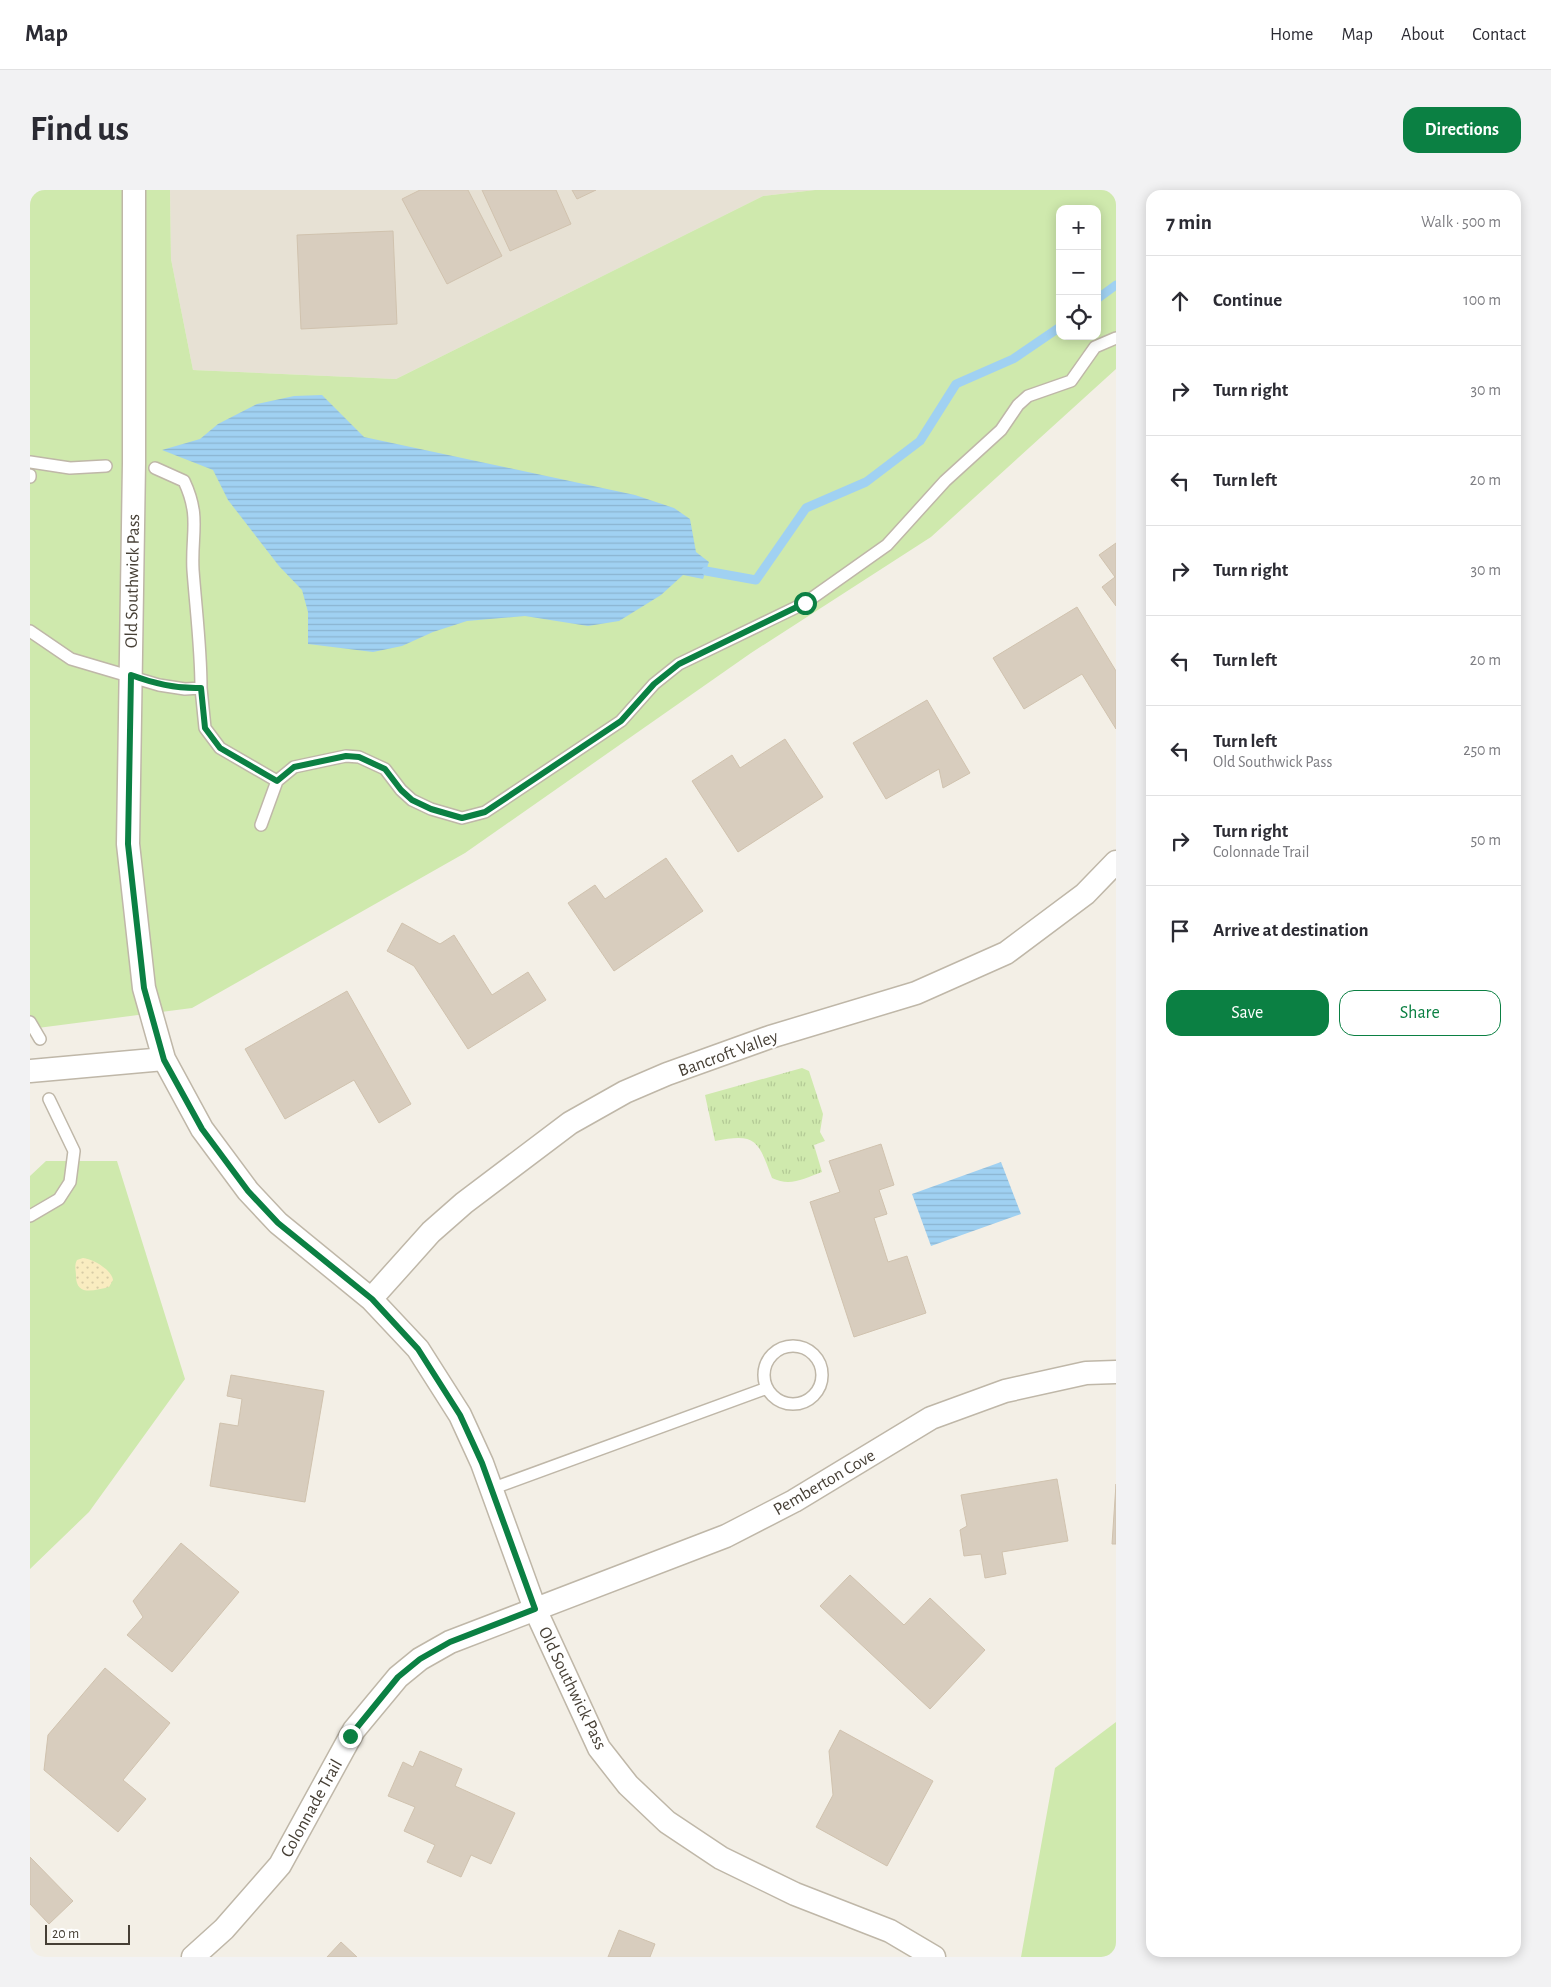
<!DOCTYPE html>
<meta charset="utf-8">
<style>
:root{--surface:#fff;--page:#f2f2f3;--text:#2b2b33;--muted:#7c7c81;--line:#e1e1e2;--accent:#0b8043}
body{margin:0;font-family:"Alegreya Sans",sans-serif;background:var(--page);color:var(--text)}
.controls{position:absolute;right:15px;top:15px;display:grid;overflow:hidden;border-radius:10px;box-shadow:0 2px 12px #0003}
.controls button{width:45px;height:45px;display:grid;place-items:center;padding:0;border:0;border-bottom:1px solid var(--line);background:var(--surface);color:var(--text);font:25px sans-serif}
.scale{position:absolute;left:15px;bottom:12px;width:85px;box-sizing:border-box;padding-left:5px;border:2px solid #463f35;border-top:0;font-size:14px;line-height:18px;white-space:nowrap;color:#463f35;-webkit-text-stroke:4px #fff;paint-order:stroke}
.stop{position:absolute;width:15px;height:15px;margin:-11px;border:4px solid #0b8043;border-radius:50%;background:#fff}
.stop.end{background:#0b8043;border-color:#fff;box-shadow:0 1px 5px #0008}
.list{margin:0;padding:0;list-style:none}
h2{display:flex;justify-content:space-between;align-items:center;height:65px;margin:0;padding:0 20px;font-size:21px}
h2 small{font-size:16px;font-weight:400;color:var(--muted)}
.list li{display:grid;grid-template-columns:32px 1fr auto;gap:15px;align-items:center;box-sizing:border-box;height:90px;padding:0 20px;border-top:1px solid var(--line)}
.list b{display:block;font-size:19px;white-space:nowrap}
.list p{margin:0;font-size:16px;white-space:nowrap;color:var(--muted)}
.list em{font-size:16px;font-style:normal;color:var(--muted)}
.actions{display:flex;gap:10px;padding:15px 20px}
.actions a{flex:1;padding:11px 0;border:1px solid var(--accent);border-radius:15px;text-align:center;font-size:18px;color:var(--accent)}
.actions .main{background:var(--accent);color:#fff}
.icon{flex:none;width:28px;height:28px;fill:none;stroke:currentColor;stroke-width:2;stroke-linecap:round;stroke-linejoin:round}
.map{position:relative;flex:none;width:1086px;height:1767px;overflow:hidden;border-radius:15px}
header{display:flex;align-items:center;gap:30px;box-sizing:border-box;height:70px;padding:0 25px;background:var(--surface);border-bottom:1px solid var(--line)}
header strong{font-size:24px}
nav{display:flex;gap:28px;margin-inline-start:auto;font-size:18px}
.intro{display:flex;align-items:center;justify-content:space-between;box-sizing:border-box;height:120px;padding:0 30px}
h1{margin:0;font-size:35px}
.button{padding:12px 22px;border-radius:15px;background:var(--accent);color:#fff;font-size:18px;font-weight:700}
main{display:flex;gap:30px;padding:0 30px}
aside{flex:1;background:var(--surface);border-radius:15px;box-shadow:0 2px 12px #0003}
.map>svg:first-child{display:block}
</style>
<header>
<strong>Map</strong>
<nav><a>Home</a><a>Map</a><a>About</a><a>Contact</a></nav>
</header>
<div class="intro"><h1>Find us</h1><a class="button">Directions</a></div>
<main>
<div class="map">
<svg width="1086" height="1767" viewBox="0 0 1086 1767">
<defs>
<pattern id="sand-dots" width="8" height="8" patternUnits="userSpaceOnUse" patternTransform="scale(1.25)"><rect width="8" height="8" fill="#f9ecc0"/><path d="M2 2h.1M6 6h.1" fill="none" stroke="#d7cba6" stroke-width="1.8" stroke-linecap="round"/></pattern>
<pattern id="park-tufts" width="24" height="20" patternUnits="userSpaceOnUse" patternTransform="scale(1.25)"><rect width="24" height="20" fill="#cfe9ad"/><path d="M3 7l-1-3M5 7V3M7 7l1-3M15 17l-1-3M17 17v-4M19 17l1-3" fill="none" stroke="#b3c995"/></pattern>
<pattern id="water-rules" width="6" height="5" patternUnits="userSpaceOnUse" patternTransform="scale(1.25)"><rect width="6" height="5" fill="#a0d1f2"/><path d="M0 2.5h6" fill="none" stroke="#8bb4d0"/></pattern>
</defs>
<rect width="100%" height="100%" fill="#f3efe6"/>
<path fill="#e7e1d4" d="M140,0H785L733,6L366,189L163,180L141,69Z"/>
<path fill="#cfe9ad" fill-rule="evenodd" d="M0,0H140L141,69L163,180L366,189L733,6L785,0H1086V179L901,347L721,463L435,663L162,818L0,839ZM1030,19H1067V146H1030Z
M16,971H87L155,1189L59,1322L0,1379V986Z
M1086,1532V1767H991L1025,1578Z"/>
<path fill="url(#sand-dots)" d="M53,1068C63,1069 82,1080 83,1090L79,1097C65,1100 46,1107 46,1086C46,1080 44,1076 47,1070Z"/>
<path fill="url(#park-tufts)" d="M772,878L779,881L793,924L790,942L795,951L784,955L792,982C773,989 760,997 742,988C728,950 726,943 685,951L675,905Z"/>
<path fill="url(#water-rules)" d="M292,205L334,247L605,305L644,318L660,329L666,362L679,372L673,389L653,385L631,405L589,431L558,436L495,426L437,431L403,442L372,456L343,462L278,454V422L272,400L249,376L198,310L183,280L132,260L170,249L188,234L227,214L264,206Z
M971,972L991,1024L901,1056L882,1004Z"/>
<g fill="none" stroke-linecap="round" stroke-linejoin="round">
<path stroke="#a0d1f2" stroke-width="9" d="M1067,109L1086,95
M676,381L726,390L776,318L836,292L890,251L926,194L983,169L1030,137"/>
</g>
<path fill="#d8cdbe" stroke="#d0c2ae" d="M390,0H438L472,66L417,94L372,9Z
M452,0H526L541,34L480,61Z
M542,0H566L547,9Z
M363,41L367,134L271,139L267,45Z
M1086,353V416L1072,397L1085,387L1069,365Z
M1047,417L1086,481V539L1052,484L994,519L963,468Z
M897,510L940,583L913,598L909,579L856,609L823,553Z
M755,549L793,607L708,662L662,591L702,565L710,578Z
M636,668L673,721L584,781L538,713L565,695L575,709Z
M372,733L410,754L424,745L462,805L498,782L516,810L438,859L384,776L357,761Z
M317,801L381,914L349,933L324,890L255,929L215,859Z
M851,954L864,995L849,1000L857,1024L844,1028L858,1072L877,1066L896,1123L824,1147L780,1012L810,1002L799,971Z
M201,1185L294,1201L275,1312L180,1296L190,1233L208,1236L212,1209L197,1206Z
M1027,1289L1038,1351L972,1362L976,1384L955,1388L951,1364L934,1366L930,1340L937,1336L931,1305Z
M1086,1294V1354H1082Z
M151,1353L209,1402L142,1482L97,1445L113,1427L103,1411Z
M820,1385L874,1435L900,1408L955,1460L900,1519L790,1416Z
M75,1478L140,1533L93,1590L116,1609L88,1642L14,1580L18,1545Z
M810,1540L903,1591L857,1676L786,1637L803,1605L799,1561Z
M390,1561L432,1579L425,1596L485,1623L461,1674L441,1665L431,1687L397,1672L405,1655L374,1641L385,1617L358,1606L373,1572L383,1577Z
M0,1667L43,1711L19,1734L0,1714Z
M589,1740L625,1754L620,1767H578Z
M311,1752L327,1767H297Z"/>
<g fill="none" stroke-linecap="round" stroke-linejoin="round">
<defs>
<path id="service" d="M0,272L40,278L76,276
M125,278L154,291C171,327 161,344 163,380C166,420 171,459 171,498
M0,285V287
M0,441L41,469L129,495L155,499L171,498L175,538L190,558L247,591L231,635
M247,591L264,577L316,566L329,567L355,579L371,600L382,610L401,619L432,628L455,622L591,531L624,494L649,474L775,413L857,355L915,291L971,240L988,215L998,206L1041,191L1065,157L1086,148
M0,832L10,849
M0,1026L29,1009L40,992L44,961L19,909
M734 1185a29 29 0 1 1 58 0a29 29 0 1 1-58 0Z
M461,1299L737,1198"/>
<path id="minor" d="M104,0V273L98,654L114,798L134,869L172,939L218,1001L248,1033L341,1109L388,1159L430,1225L452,1273L505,1419L569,1558L598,1595L637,1632L691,1668L765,1704L860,1741L904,1767
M0,881L134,869
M341,1109L401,1042L434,1013L540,933L595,902L637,884L740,847L886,803L976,763L1055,704L1086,672
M163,1767L194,1739L250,1675L324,1540L368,1487L390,1469L420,1452L696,1346L764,1311L901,1228L975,1201L1056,1183L1086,1182"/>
</defs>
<use href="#service" stroke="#bfb7a8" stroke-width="14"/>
<use href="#minor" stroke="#bfb7a8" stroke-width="25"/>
<use href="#service" stroke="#fff" stroke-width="11"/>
<use href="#minor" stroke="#fff" stroke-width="22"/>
</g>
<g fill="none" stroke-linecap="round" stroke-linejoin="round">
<path stroke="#0b8043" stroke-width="6" d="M320,1546L368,1487L390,1469L420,1452L505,1419L452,1273L430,1225L388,1159L342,1109L248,1033L218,1001L172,939L134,870L114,798L98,654L101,485C125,494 146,499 171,498L175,538L190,558L247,591L264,577L316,566L329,567L355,579L371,600L382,610L401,619L432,628L455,622L591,531L624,494L649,474L775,413"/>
</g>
<g text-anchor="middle" stroke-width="4.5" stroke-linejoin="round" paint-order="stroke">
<g font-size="18" fill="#463f35" stroke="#fff">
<text transform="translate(102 391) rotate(-89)" y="6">Old Southwick Pass</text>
<text transform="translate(698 863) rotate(-20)" y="6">Bancroft Valley</text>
<text transform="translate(794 1292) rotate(-30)" y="6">Pemberton Cove</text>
<text transform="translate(543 1498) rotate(64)" y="6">Old Southwick Pass</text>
<text transform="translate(281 1618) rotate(-61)" y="6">Colonnade Trail</text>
</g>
</g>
</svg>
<div class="controls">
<button>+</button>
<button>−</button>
<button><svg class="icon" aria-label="locate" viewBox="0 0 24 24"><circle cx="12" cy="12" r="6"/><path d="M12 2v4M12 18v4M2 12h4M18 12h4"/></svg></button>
</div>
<div class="scale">20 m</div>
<div class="stop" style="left:775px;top:413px"></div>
<div class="stop end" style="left:320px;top:1546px"></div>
</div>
<aside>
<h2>7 min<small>Walk · 500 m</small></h2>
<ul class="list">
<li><svg class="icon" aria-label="ahead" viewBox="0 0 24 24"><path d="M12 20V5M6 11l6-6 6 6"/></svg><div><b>Continue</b></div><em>100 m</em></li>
<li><svg class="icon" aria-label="right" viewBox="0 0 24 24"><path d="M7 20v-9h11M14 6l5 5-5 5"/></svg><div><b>Turn right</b></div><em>30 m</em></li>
<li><svg class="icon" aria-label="left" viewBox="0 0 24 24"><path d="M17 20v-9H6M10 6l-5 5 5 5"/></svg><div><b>Turn left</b></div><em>20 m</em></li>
<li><svg class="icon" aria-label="right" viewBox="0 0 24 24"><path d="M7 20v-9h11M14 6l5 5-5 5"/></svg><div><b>Turn right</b></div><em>30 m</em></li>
<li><svg class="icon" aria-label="left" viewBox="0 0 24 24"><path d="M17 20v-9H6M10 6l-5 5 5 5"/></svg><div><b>Turn left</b></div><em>20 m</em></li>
<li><svg class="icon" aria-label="left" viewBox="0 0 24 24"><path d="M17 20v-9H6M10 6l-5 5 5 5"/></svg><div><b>Turn left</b><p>Old Southwick Pass</p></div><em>250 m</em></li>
<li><svg class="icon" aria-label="right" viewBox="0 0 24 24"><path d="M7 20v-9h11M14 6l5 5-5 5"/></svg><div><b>Turn right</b><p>Colonnade Trail</p></div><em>50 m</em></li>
<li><svg class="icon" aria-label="arrive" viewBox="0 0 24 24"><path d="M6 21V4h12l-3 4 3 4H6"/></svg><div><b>Arrive at destination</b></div></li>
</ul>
<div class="actions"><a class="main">Save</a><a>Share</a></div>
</aside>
</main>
